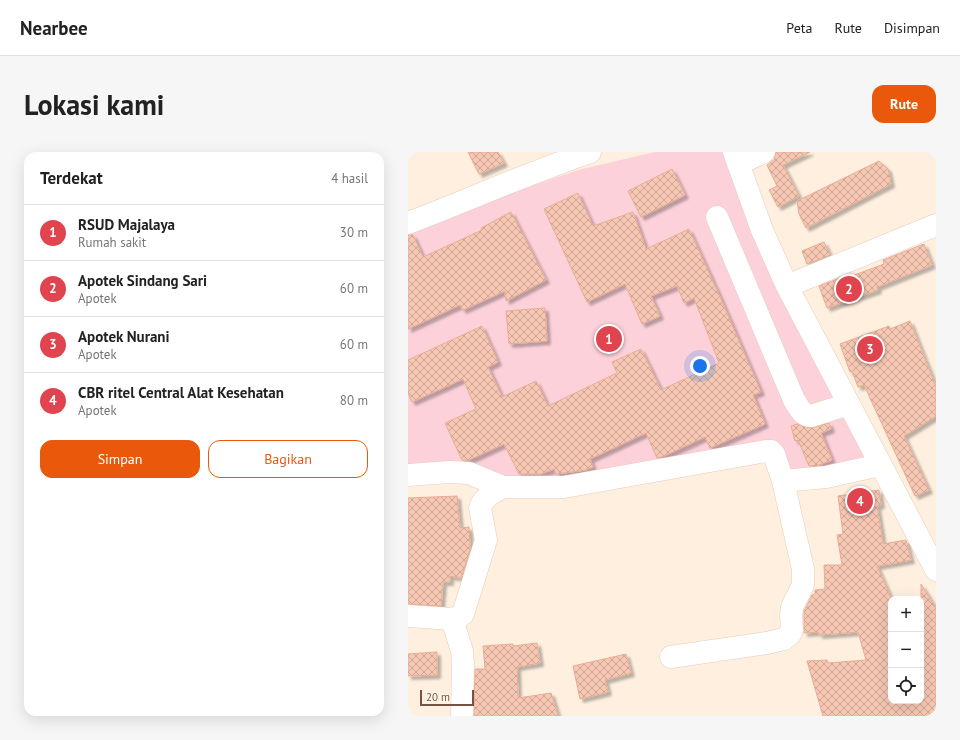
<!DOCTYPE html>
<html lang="id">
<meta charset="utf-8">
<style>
:root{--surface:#fff;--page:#f6f6f6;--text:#222;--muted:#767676;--line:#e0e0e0;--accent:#ea580c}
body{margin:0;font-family:"PT Sans",sans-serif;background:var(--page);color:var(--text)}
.controls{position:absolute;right:12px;bottom:12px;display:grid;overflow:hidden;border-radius:8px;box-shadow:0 4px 16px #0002}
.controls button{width:36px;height:36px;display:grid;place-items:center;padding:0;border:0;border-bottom:1px solid var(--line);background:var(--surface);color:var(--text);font:20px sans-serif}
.scale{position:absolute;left:12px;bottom:10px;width:54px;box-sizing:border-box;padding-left:4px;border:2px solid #765245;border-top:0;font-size:11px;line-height:14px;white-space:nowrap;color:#765245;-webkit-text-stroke:3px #fff3e7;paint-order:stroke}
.you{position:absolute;left:292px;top:214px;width:14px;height:14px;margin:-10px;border:3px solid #fff;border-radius:50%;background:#1a73e8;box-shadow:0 0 0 6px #1a73e833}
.badge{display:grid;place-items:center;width:26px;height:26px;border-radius:50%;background:var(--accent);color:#fff;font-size:13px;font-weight:700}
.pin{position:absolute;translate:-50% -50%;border:2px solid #fff;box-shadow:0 1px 4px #0006}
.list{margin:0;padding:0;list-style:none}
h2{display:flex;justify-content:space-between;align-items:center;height:52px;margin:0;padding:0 16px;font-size:17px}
h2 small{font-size:13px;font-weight:400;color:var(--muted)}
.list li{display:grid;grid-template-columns:26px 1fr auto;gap:12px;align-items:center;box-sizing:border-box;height:56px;padding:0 16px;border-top:1px solid var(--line)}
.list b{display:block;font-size:15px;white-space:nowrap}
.list p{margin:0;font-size:13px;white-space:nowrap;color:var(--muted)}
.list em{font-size:13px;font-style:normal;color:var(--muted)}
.actions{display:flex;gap:8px;padding:12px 16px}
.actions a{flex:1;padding:9px 0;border:1px solid var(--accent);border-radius:12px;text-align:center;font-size:14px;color:var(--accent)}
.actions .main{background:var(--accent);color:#fff}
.icon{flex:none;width:22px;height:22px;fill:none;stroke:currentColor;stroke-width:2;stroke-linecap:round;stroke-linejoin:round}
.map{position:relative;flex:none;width:528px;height:564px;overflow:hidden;border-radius:12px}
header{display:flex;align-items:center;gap:24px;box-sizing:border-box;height:56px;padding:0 20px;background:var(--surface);border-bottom:1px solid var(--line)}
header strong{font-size:19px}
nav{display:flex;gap:22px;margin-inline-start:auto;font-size:14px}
.intro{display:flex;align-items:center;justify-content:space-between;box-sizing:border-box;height:96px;padding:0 24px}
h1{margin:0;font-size:28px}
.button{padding:10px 18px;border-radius:12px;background:var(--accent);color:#fff;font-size:14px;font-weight:700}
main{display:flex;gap:24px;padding:0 24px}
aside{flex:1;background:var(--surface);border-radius:12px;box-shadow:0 4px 16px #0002}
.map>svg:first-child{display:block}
</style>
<header>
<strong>Nearbee</strong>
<nav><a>Peta</a><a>Rute</a><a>Disimpan</a></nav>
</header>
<div class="intro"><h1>Lokasi kami</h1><a class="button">Rute</a></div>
<main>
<aside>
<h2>Terdekat<small>4 hasil</small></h2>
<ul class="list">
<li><span class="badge" style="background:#e0444e">1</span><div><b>RSUD Majalaya</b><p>Rumah sakit</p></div><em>30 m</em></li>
<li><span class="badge" style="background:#e0444e">2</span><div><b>Apotek Sindang Sari</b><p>Apotek</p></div><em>60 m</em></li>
<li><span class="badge" style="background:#e0444e">3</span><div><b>Apotek Nurani</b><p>Apotek</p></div><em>60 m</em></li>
<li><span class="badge" style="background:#e0444e">4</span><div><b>CBR ritel Central Alat Kesehatan</b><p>Apotek</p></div><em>80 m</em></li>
</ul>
<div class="actions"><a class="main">Simpan</a><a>Bagikan</a></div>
</aside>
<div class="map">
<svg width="528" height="564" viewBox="0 0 528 564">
<defs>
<pattern id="building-cross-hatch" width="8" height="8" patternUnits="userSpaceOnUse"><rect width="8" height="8" fill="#f6c8b4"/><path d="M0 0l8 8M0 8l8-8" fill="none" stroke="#cca594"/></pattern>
<filter id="shadow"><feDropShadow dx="3.5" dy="3.5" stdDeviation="1" flood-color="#0004"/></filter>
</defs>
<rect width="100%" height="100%" fill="#feefdf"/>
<path fill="#fdd1da" d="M247,0H314L459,311L383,323L373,298L156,332L0,317V77L170,18Z"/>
<path fill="url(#building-cross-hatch)" stroke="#eaac93" filter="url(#shadow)" d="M60,0H90L96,11L71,22Z
M368,0H402L375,13L391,44L370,55L361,38L369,34L359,13L366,8Z
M471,9L480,17L483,32L398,76L391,62L389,49Z
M264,17L277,43L233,65L220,39Z
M170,41L185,74L225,60L238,97L281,77L312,145L353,240L345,243L357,272L302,296L297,285L256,304L249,306L238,281L182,307L185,315L178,318L148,322L146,317L133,322H111L96,292L61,308H54L37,271L68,257L55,227L4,250L0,241V208L74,174L90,210L80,215L94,245L128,229L140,254L209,221L204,210L233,197L253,238L311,211L286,146L276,151L269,134L243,144L252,164L234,172L217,132L179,150L136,57Z
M103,60L138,128L98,149L97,139L55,158L52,153L0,177V83H5L15,105L74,78L73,76Z
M416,90L422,103L399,112L394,99Z
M516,92L524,113L469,135L470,138L419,156L411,134L432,126L433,128L476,112L475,108Z
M137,156L139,189L101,192L98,159Z
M502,169L528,235V264L496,284L521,338L507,344L456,233L450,235L444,219L442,220L432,192L481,174L482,177Z
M421,271L423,277L413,281L424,308L411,313L401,314L390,288L387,289L383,274L389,272L402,276Z
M471,338L473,353L469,354L475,392L498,388L503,408L469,414L483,446V549H513V432L528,456V564H415L399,509L419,508L420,511L458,508L450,480L411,483V480L396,481V459L404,443L407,442V438L417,437L416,413H434L429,383L435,382L430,344Z
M49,344L52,376L61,375L62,398L53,426L42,424V430H35L33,454L0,452V346Z
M129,491L132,511L109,515L110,546L143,541L150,564H66L67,517H77L75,494L105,492V494Z
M29,500V523L0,524V502Z
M218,502L223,521L197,528L200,540L172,547L165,514Z"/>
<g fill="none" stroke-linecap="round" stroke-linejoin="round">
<defs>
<path id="minor" d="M326,0L354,78L379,134L528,418
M330,12L356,0
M309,65L386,248C391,255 394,264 403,264L441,252
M0,71C61,48 120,21 182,0
M379,134L528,73
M0,323L42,320L61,321L95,335H156L358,299H363L366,302L375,329L418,325L472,313
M0,464L44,467L50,465L55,462L78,388L72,356L74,351L81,343L95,335
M44,467L54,499L55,512L54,564
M263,505L359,491L376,487L382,482L384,478L383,464L384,455L395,433V417L375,329"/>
</defs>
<use href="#minor" stroke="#e5ccbd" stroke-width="23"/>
<use href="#minor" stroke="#fff" stroke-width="22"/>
</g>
</svg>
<div class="controls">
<button>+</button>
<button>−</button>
<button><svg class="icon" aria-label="locate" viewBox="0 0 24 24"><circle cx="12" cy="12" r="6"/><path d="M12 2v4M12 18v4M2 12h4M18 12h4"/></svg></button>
</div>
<div class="scale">20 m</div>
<div class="you"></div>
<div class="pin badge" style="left:201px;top:187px;background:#e0444e">1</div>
<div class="pin badge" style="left:441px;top:137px;background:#e0444e">2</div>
<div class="pin badge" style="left:462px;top:197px;background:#e0444e">3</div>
<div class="pin badge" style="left:452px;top:349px;background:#e0444e">4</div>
</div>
</main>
